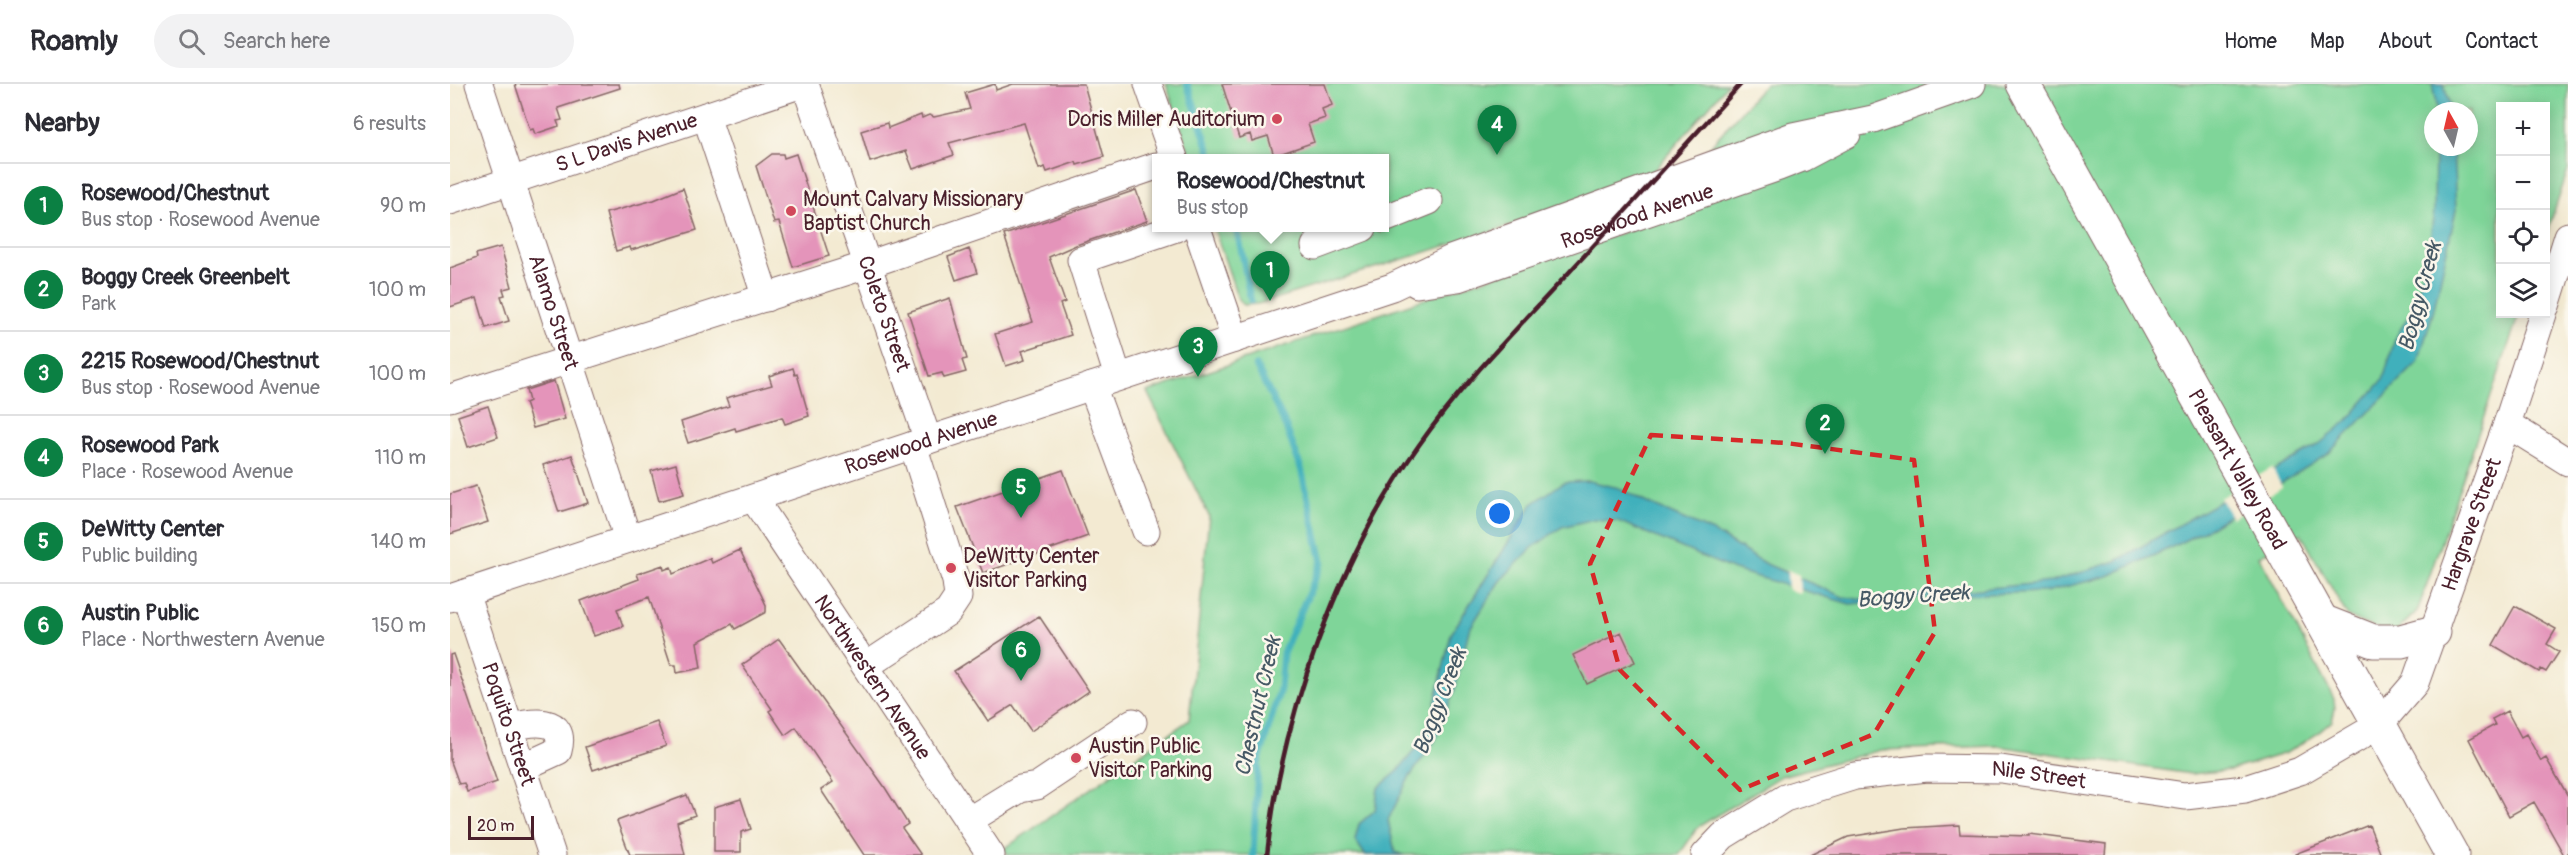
<!DOCTYPE html>
<meta charset="utf-8">
<style>
:root{--surface:#fff;--page:#f2f2f3;--text:#2b2b33;--muted:#7c7c81;--line:#e1e1e2;--accent:#0b8043}
body{margin:0;font-family:Pangolin,sans-serif;background:var(--page);color:var(--text)}
.controls{position:absolute;right:18px;top:18px;display:grid;overflow:hidden;border-radius:0px;box-shadow:0 3px 15px #0003}
.controls button{width:54px;height:54px;display:grid;place-items:center;padding:0;border:0;border-bottom:2px solid var(--line);background:var(--surface);color:var(--text);font:30px sans-serif}
.compass{position:absolute;left:1974px;top:18px;width:54px;height:54px;border-radius:50%;background:var(--surface);box-shadow:0 3px 15px #0003;rotate:352deg}
.scale{position:absolute;left:18px;bottom:15px;width:66px;box-sizing:border-box;padding-left:6px;border:3px solid #4a1f2b;border-top:0;font-size:16px;line-height:21px;white-space:nowrap;color:#4a1f2b;-webkit-text-stroke:4px #fbf7ec;paint-order:stroke}
.you{position:absolute;left:1050px;top:430px;width:21px;height:21px;margin:-15px;border:4px solid #fff;border-radius:50%;background:#1a73e8;box-shadow:0 0 0 9px #1a73e833}
.badge{display:grid;place-items:center;width:39px;height:39px;border-radius:50%;background:var(--accent);color:#fff;font-size:20px;font-weight:700}
.pin{position:absolute;translate:-50% -50px;filter:drop-shadow(0 2px 3px #0008)}
.pin::after{content:'';position:absolute;top:32px;width:21px;height:18px;background:inherit;clip-path:polygon(0 0,100% 0,50% 100%)}
.popup{position:absolute;left:702px;top:70px;width:237px;height:78px;box-sizing:border-box;display:grid;place-content:center;border-radius:0px;background:var(--surface);filter:drop-shadow(0 2px 4px #0005);font-size:20px;white-space:nowrap;color:var(--muted)}
.popup b{font-size:22px;color:var(--text)}
.popup::after{content:'';position:absolute;left:50%;top:100%;margin-left:-12px;border:12px solid transparent;border-top-color:var(--surface)}
.list{margin:0;padding:0;list-style:none}
h2{display:flex;justify-content:space-between;align-items:center;height:78px;margin:0;padding:0 24px;font-size:26px}
h2 small{font-size:20px;font-weight:400;color:var(--muted)}
.list li{display:grid;grid-template-columns:39px 1fr auto;gap:18px;align-items:center;box-sizing:border-box;height:84px;padding:0 24px;border-top:2px solid var(--line)}
.list b{display:block;font-size:22px;white-space:nowrap}
.list p{margin:0;font-size:20px;white-space:nowrap;color:var(--muted)}
.list em{font-size:20px;font-style:normal;color:var(--muted)}
.icon{flex:none;width:33px;height:33px;fill:none;stroke:currentColor;stroke-width:2;stroke-linecap:round;stroke-linejoin:round}
.map{position:relative;flex:none;width:2118px;height:771px;overflow:hidden}
header{display:flex;align-items:center;gap:36px;box-sizing:border-box;height:84px;padding:0 30px;background:var(--surface);border-bottom:2px solid var(--line)}
header strong{font-size:28px}
nav{display:flex;gap:33px;margin-inline-start:auto;font-size:21px}
.search{width:420px;height:54px;background:var(--page);display:flex;align-items:center;gap:15px;box-sizing:border-box;padding:0 21px;border-radius:33px;color:var(--muted);font-size:22px}
main{display:flex}
aside{flex:1;background:var(--surface)}
.map>svg:first-child{display:block}
</style>
<header>
<strong>Roamly</strong>
<div class="search"><svg class="icon" aria-label="search" viewBox="0 0 24 24"><circle cx="10" cy="10" r="6"/><path d="M15 15l6 6"/></svg>Search here</div>
<nav><a>Home</a><a>Map</a><a>About</a><a>Contact</a></nav>
</header>
<main>
<aside>
<h2>Nearby<small>6 results</small></h2>
<ul class="list">
<li><span class="badge">1</span><div><b>Rosewood/Chestnut</b><p>Bus stop · Rosewood Avenue</p></div><em>90 m</em></li>
<li><span class="badge">2</span><div><b>Boggy Creek Greenbelt</b><p>Park</p></div><em>100 m</em></li>
<li><span class="badge">3</span><div><b>2215 Rosewood/Chestnut</b><p>Bus stop · Rosewood Avenue</p></div><em>100 m</em></li>
<li><span class="badge">4</span><div><b>Rosewood Park</b><p>Place · Rosewood Avenue</p></div><em>110 m</em></li>
<li><span class="badge">5</span><div><b>DeWitty Center</b><p>Public building</p></div><em>140 m</em></li>
<li><span class="badge">6</span><div><b>Austin Public</b><p>Place · Northwestern Avenue</p></div><em>150 m</em></li>
</ul>
</aside>
<div class="map">
<svg width="2118" height="771" viewBox="0 0 2118 771">
<rect width="100%" height="100%" fill="#fbf7ec"/>
<filter id="ink" filterUnits="userSpaceOnUse"><feTurbulence type="fractalNoise" baseFrequency=".0167" numOctaves="2"/><feDisplacementMap in="SourceGraphic" scale="12" xChannelSelector="R" yChannelSelector="G"/><feConvolveMatrix kernelMatrix="1 2 1 2 8 2 1 2 1" color-interpolation-filters="sRGB"/></filter>
<filter id="wash" filterUnits="userSpaceOnUse"><feTurbulence type="fractalNoise" baseFrequency=".008" numOctaves="4" result="noise"/><feDisplacementMap in="SourceGraphic" scale="24" xChannelSelector="R" yChannelSelector="G"/><feGaussianBlur stdDeviation="1.35" result="paint"/><feColorMatrix in="noise" values="0 0 0 0 0 0 0 0 0 0 0 0 0 0 0 0 0 1.4 0 .05"/><feComposite in="paint" operator="in"/></filter>
<g filter="url(#wash)">
<rect width="100%" height="100%" fill="#f3ead2"/>
<path fill="#7fd599" stroke="#647a62" stroke-width="1.5" fill-rule="evenodd" d="M716,0H1278L1196,96L1073,138L808,220L794,221L788,215L764,144H934V74H741Z
M1315,0H2118V86L2096,152V22H2050V230H2069L1968,526L1943,551L1898,533L1851,450L1809,472L1884,615L1885,625L1882,637L1867,650L1836,669L1781,686L1741,690L1548,662L1431,666L1331,692L1248,743L1229,771H558L554,765L739,636L759,432L697,308L1189,143ZM1983,27H2019V63H1983Z"/>
<path fill="#41b0bc" stroke="#466874" stroke-width="1.5" d="M1982,0H1994L2001,27H1987Z
M1985,63H2003L2006,126L1983,229L1968,278L1878,370L1761,443L1718,465L1658,492L1596,508L1507,511L1400,520L1284,486L1168,437L1144,435L1112,443L1082,464L1049,498L1019,546L1005,605L985,657L959,694L938,736L945,768L954,771H915L905,756L909,740L925,726L928,704L947,688L978,649L1001,550L1082,420L1114,398L1139,397L1169,404L1195,418L1263,448L1314,479L1393,513L1418,516L1601,498L1666,477L1868,361L1897,337L1933,296L1945,255L1965,220L1979,163L1984,127Z"/>
<path fill="#f3ead2" d="M1822,384L1832,403L1782,434L1770,414Z
M1337,486L1349,491L1350,509L1338,506Z"/>
<g fill="none" stroke-linecap="round" stroke-linejoin="round">
<path stroke="#41b0bc" stroke-width="7" d="M737,0L762,74
M785,144C794,167 795,192 801,217
M803,771L808,680L830,605L833,569L872,478L851,384L834,338L806,282"/>
</g>
<g id="blocks">
<path fill="#e494ba" d="M65,0H169L170,4L108,24L112,36L107,37L109,42L85,50L83,45L80,46Z
M545,0L546,6L563,0H634L654,73L627,81L626,78L597,88L595,83L589,85L574,39L499,59L504,71L463,85L456,67L420,78L411,47L437,39L438,44L471,31L472,34L479,31L484,33L520,25L515,9Z
M772,0H875L882,21L872,25L875,34L858,40L864,58L824,72L818,52L802,57L800,50L789,54Z
M322,70H333L334,74L346,70L379,172L343,183L329,138L324,139L306,82Z
M233,104L247,146L181,166L180,163L166,167L156,129L204,116Z
M686,106L697,137L626,161L599,173L615,218L610,220L621,251L572,267L575,276L556,282L545,250L583,238L554,151Z
M51,163L62,203L53,205L55,211L51,212L59,237L36,244L27,214L0,223V184L27,174L26,170Z
M519,165L527,189L506,196L498,173Z
M500,214L517,275L512,276L516,288L494,294L492,289L479,292L458,228Z
M343,284L345,291L347,290L359,332L335,340L332,333L286,347L285,344L238,359L231,338L279,322L276,314L322,301L319,292Z
M104,297L115,335L83,344L75,319L79,317L76,306Z
M38,322L48,353L18,363L8,332Z
M122,371L138,419L109,428L93,381Z
M226,380L234,410L209,417L201,387Z
M613,386L638,452L533,489L507,423Z
M26,402L38,438L0,450V410Z
M290,466L316,521V528L285,545L282,540L247,558L251,584L227,589L226,581H221L199,513L167,525L173,542L144,552L131,517L189,495L187,490L213,481L214,486L221,483L223,490L260,474L262,479Z
M2065,522L2106,545L2097,560L2109,568L2096,588L2091,585L2089,588L2043,561Z
M589,532L639,607L581,647L563,621L538,637L504,587Z
M1171,548L1185,578L1137,600L1123,571Z
M329,555L434,702L458,740L452,744L471,771H414L371,706L383,698L346,643L335,651L319,627L322,625L292,581Z
M3,570L47,698L17,708L14,699L9,700L0,675V571Z
M2057,627L2071,653L2076,650L2091,677L2096,674L2118,712V771H2114L2084,718L2059,732L2019,655L2045,641L2042,635Z
M207,638L216,662L143,686L135,663Z
M237,711L245,731L227,738L235,771H180L167,737Z
M291,715L301,745L291,748V768H264V723Z
M1509,741L1510,750L1579,752V750L1656,760L1655,771H1360L1398,753L1454,744Z
M1919,741L1931,771H1845V770Z"/>
</g>
</g>
<g filter="url(#ink)">
<use href="#blocks" fill-opacity="0" stroke="#856665" stroke-width="1.5"/>
<g fill="none" stroke-linecap="round" stroke-linejoin="round">
<defs>
<g id="minor">
<path id="s1" d="M29,0L178,455"/>
<path id="s2" d="M355,0L478,356"/>
<path d="M698,0L724,74"/>
<path d="M256,32L316,214"/>
<path id="s3" d="M0,117L352,0"/>
<path d="M934,135L979,117"/>
<path d="M747,144L785,255"/>
<path d="M865,162L913,144"/>
<path id="s4" d="M967,200L1008,194L1329,83L1352,74L1397,50"/>
<path d="M2096,222L2118,152"/>
<path d="M668,293L631,176L726,144"/>
<path d="M642,302L696,447"/>
<path d="M0,314L417,181L706,82"/>
<path d="M2057,340L2118,378"/>
<path id="s5" d="M304,415L541,771"/>
<path id="s6" d="M15,509L102,771"/>
<path id="s7" d="M0,514L942,203L1001,175L1321,60L1343,52L1423,35L1522,0"/>
<path d="M416,582L498,528L508,513L506,497L463,361"/>
<path d="M60,644C80,638 118,631 108,667L73,683"/>
<path d="M518,737L570,705L587,702L683,638"/>
<path id="s8" d="M1255,771L1273,752L1335,714L1405,692L1477,684L1551,685L1735,712L1795,705L1850,687L1929,641L1965,599L2057,340L2093,230"/>
</g>
<g id="major">
<path id="s9" d="M1573,0L2002,771"/>
<path d="M1872,537L1923,557H1951L1984,548"/>
</g>
</defs>
<use href="#minor" stroke="#856665" stroke-width="29"/>
<use href="#major" stroke="#856665" stroke-width="35"/>
<use href="#minor" stroke="#fff" stroke-width="27"/>
<use href="#major" stroke="#fff" stroke-width="33"/>
<path stroke="#4a1f2b" stroke-width="4.5" d="M817,771C831,634 889,473 969,361C1011,301 1063,249 1112,196C1172,131 1232,65 1291,0"/>
</g>
</g>
<path fill="none" stroke="#d62828" stroke-width="4.5" stroke-dasharray="12 8" stroke-linejoin="round" d="M1201,351L1336,359L1464,376L1485,548L1424,650L1290,706L1170,586L1140,480Z"/>
<g fill="#d1495b" stroke="#fbf7ec" stroke-width="2">
<circle cx="827" cy="35" r="6"/>
<circle cx="341" cy="127" r="6"/>
<circle cx="501" cy="484" r="6"/>
<circle cx="626" cy="674" r="6"/>
</g>
<g text-anchor="middle" stroke-width="5" stroke-linejoin="round" paint-order="stroke">
<g font-size="21" fill="#4a1f2b" stroke="#fbf7ec" text-anchor="start">
<text x="815" y="42" text-anchor="end">Doris Miller Auditorium</text>
<text x="353" y="122">Mount Calvary Missionary<tspan x="353" dy="24">Baptist Church</tspan></text>
<text x="513" y="479">DeWitty Center<tspan x="513" dy="24">Visitor Parking</tspan></text>
<text x="638" y="669">Austin Public<tspan x="638" dy="24">Visitor Parking</tspan></text>
</g>
<g font-size="21" fill="#4a1f2b" stroke="#fbf7ec">
<text dy="7" stroke="none"><textPath href="#s3" startOffset="186">S L Davis Avenue</textPath></text>
<text dy="7" stroke="none"><textPath href="#s4" startOffset="231">Rosewood Avenue</textPath></text>
<text dy="7" stroke="none"><textPath href="#s1" startOffset="240">Alamo Street</textPath></text>
<text dy="7" stroke="none"><textPath href="#s2" startOffset="243">Coleto Street</textPath></text>
<text dy="7" stroke="none"><textPath href="#s7" startOffset="496">Rosewood Avenue</textPath></text>
<text dy="7" stroke="none"><textPath href="#s9" startOffset="441">Pleasant Valley Road</textPath></text>
<text dy="7" stroke="none"><textPath href="#s8" startOffset="938">Hargrave Street</textPath></text>
<text dy="7" stroke="none"><textPath href="#s5" startOffset="214">Northwestern Avenue</textPath></text>
<text dy="7" stroke="none"><textPath href="#s6" startOffset="138">Poquito Street</textPath></text>
<text dy="7" stroke="none"><textPath href="#s8" startOffset="357">Nile Street</textPath></text>
</g>
<g font-size="22" font-style="italic" fill="#465965" stroke="#fbf7ec">
<text transform="translate(1969 212) rotate(-75)" y="8">Boggy Creek</text>
<text transform="translate(1463 511) rotate(-4)" y="8">Boggy Creek</text>
<text transform="translate(989 617) rotate(-69)" y="8">Boggy Creek</text>
<text transform="translate(807 622) rotate(-77)" y="8">Chestnut Creek</text>
</g>
</g>
</svg>
<div class="controls">
<button>+</button>
<button>−</button>
<button><svg class="icon" aria-label="locate" viewBox="0 0 24 24"><circle cx="12" cy="12" r="6"/><path d="M12 2v4M12 18v4M2 12h4M18 12h4"/></svg></button>
<button><svg class="icon" aria-label="layers" viewBox="0 0 24 24"><path d="M12 4l9 5-9 5-9-5zM3 14l9 5 9-5"/></svg></button>
</div>
<svg class="compass" viewBox="-18 -18 36 36"><path d="M0-13l5 13h-10z" fill="#e53935"/><path d="M0 13l5-13h-10z" fill="#7c7c81"/></svg>
<div class="scale">20 m</div>
<div class="you"></div>
<div class="pin badge" style="left:820px;top:217px">1</div>
<div class="popup"><b>Rosewood/Chestnut</b>Bus stop</div>
<div class="pin badge" style="left:1375px;top:370px">2</div>
<div class="pin badge" style="left:748px;top:293px">3</div>
<div class="pin badge" style="left:1047px;top:71px">4</div>
<div class="pin badge" style="left:571px;top:434px">5</div>
<div class="pin badge" style="left:571px;top:597px">6</div>
</div>
</main>
